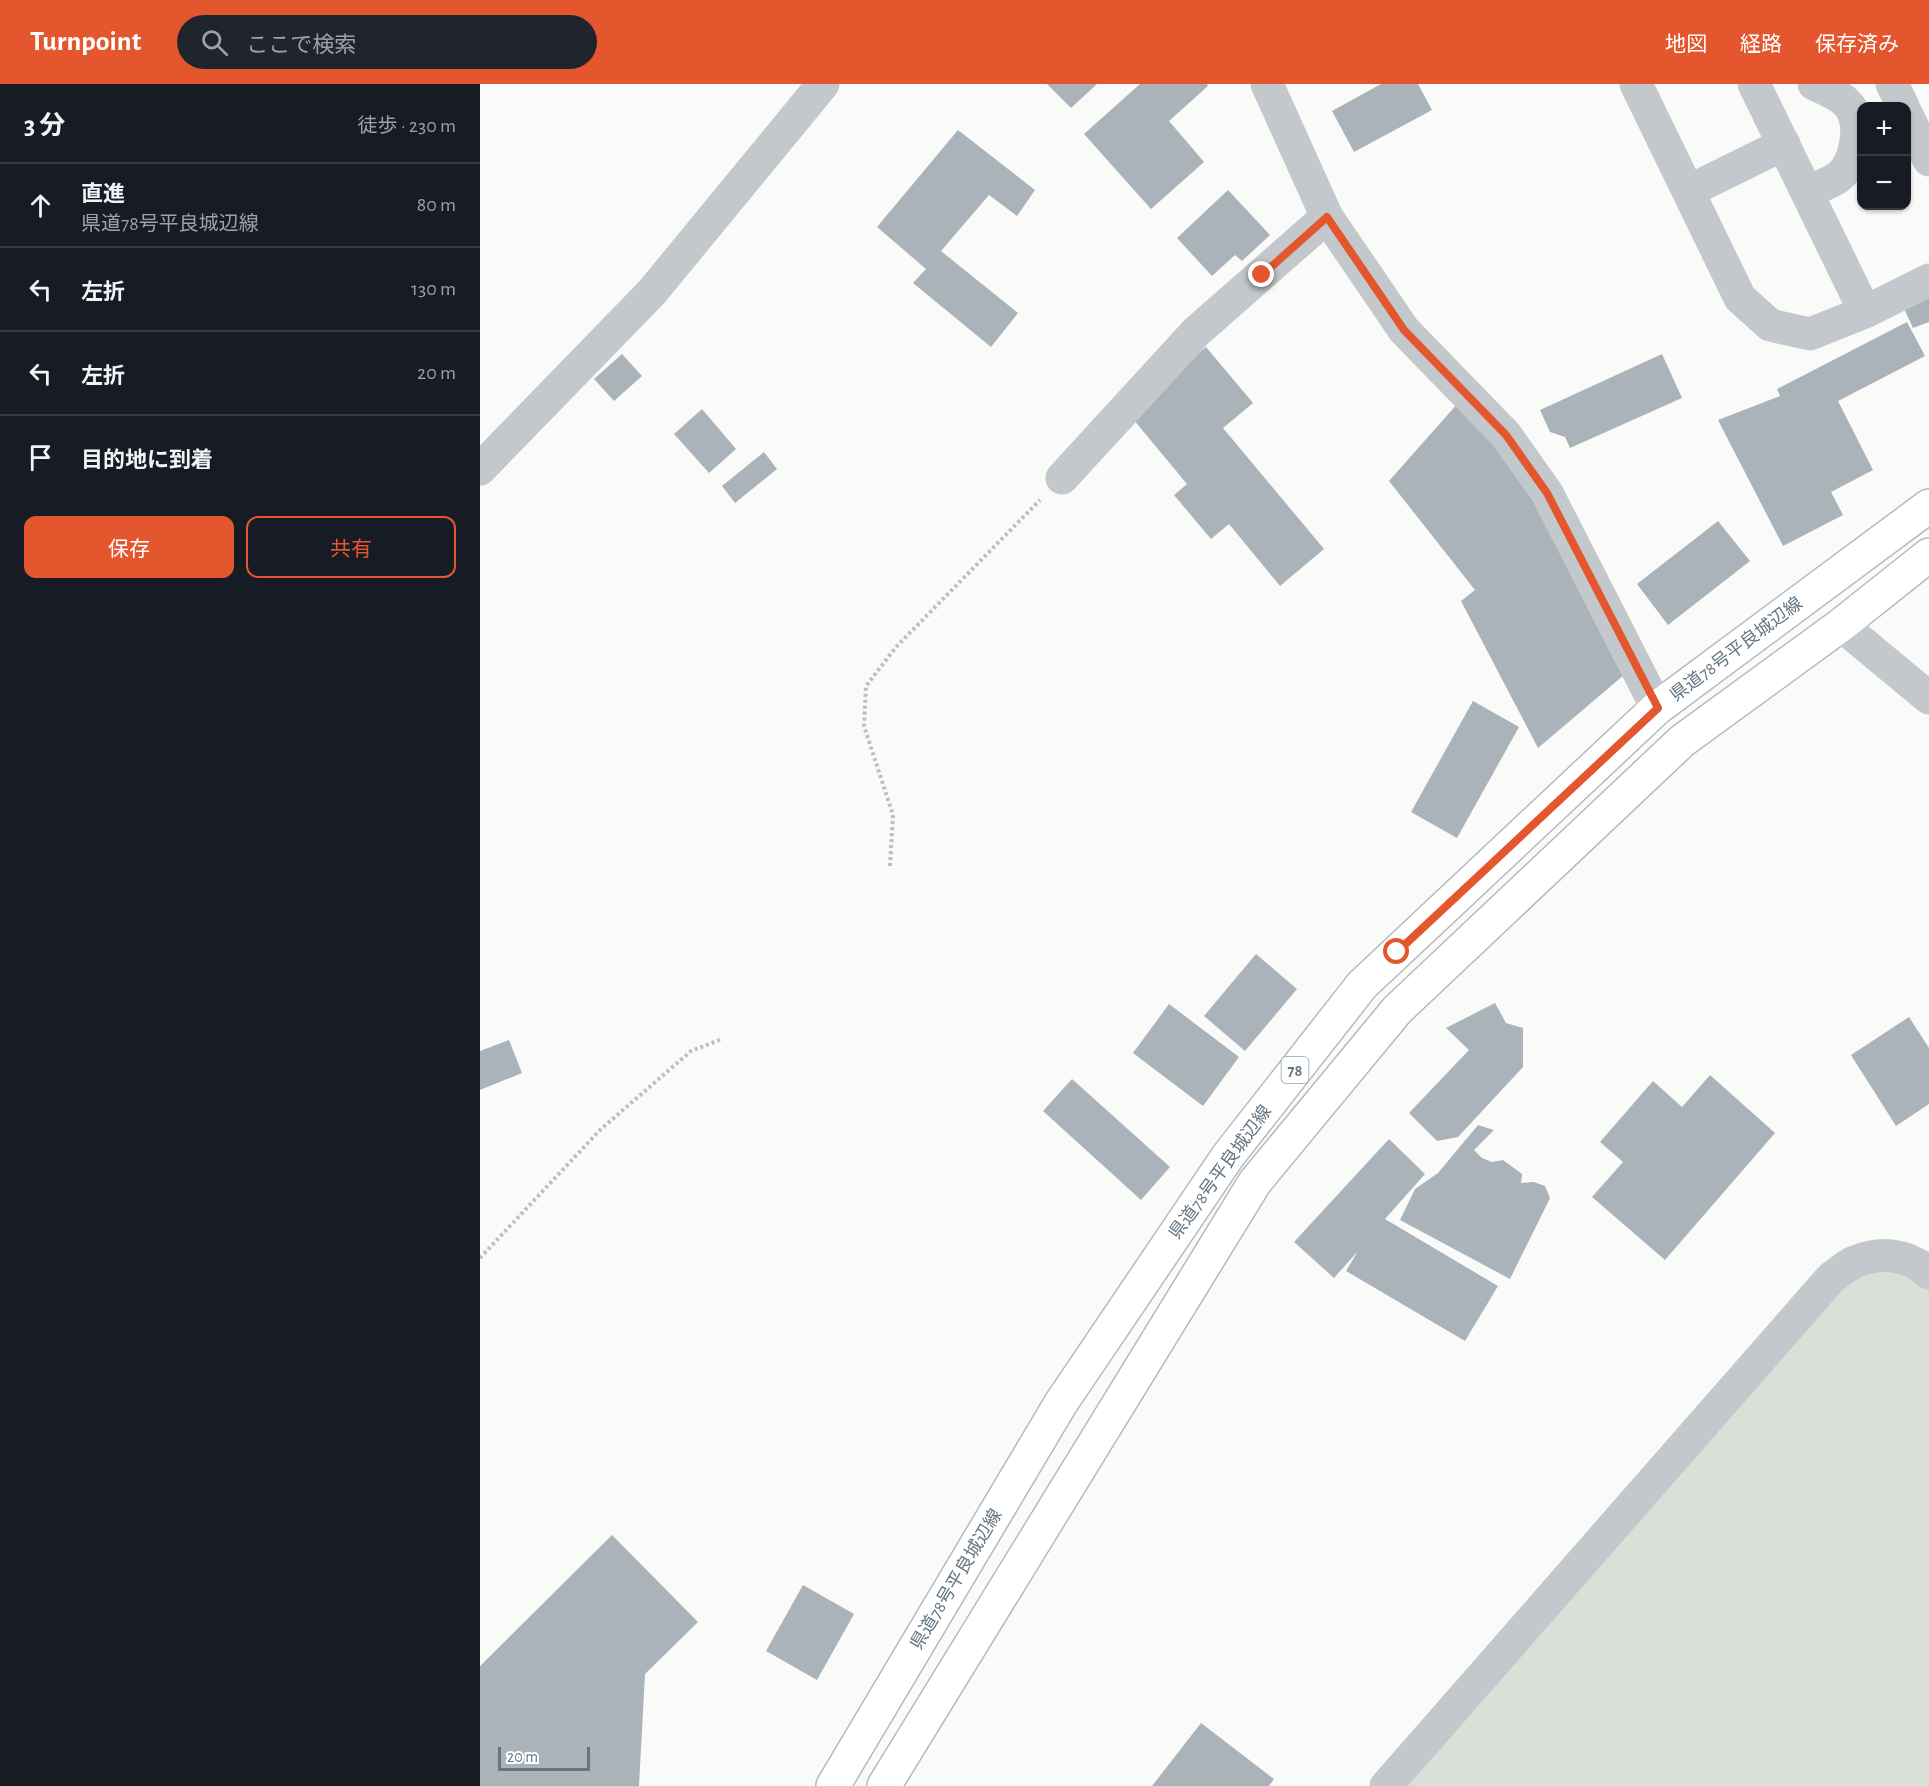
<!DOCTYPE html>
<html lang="ja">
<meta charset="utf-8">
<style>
:root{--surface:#171b24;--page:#20242c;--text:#f1f3f6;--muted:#9ea1a6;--line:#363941;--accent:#e4572e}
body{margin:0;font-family:"Alegreya Sans","Noto Sans JP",sans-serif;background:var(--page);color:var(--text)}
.controls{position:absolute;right:18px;top:18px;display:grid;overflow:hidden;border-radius:12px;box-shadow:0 2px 4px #0004}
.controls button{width:54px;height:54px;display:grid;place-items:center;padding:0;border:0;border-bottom:2px solid var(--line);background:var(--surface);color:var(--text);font:30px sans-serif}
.scale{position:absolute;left:18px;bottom:15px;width:92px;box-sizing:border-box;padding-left:6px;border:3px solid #657683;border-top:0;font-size:16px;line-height:21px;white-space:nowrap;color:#657683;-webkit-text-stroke:4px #fff;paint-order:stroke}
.stop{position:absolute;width:18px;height:18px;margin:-14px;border:4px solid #e4572e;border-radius:50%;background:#fff}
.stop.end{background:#e4572e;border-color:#fff;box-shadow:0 2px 6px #0008}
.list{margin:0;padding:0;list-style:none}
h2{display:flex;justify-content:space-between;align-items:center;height:78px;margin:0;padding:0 24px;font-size:26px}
h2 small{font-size:20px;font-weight:400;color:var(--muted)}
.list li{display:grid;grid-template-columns:39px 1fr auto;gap:18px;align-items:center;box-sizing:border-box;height:84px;padding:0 24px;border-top:2px solid var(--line)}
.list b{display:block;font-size:22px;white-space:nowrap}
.list p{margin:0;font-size:20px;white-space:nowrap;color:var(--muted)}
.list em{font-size:20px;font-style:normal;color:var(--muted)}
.actions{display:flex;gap:12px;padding:18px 24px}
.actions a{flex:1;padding:14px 0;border:2px solid var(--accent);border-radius:12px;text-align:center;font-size:21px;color:var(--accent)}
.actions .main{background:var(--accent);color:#fff}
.icon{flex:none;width:33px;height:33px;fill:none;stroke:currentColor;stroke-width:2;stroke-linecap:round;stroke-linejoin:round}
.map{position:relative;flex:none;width:1449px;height:1702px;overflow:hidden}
header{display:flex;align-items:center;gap:36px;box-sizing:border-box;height:84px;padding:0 30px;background:var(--accent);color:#fff}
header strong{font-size:28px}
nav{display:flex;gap:33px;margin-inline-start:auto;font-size:21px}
.search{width:420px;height:54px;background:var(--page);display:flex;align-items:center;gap:15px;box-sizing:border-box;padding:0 21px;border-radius:33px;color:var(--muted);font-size:22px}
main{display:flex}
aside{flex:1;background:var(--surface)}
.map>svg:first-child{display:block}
</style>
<header>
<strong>Turnpoint</strong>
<div class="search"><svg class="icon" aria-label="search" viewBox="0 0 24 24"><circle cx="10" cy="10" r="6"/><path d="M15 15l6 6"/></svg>ここで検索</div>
<nav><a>地図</a><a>経路</a><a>保存済み</a></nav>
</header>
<main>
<aside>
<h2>3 分<small>徒歩 · 230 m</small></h2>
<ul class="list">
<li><svg class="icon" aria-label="ahead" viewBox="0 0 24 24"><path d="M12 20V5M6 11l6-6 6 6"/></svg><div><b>直進</b><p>県道78号平良城辺線</p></div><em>80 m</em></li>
<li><svg class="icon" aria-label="left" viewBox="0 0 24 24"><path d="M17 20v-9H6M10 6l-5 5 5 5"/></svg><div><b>左折</b></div><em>130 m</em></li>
<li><svg class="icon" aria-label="left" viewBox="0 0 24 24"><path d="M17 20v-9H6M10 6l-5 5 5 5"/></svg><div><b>左折</b></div><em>20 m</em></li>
<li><svg class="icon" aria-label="arrive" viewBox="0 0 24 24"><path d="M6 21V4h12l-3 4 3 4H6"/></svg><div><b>目的地に到着</b></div></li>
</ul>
<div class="actions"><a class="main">保存</a><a>共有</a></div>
</aside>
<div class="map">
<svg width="1449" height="1702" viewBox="0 0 1449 1702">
<rect width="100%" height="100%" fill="#fafaf8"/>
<path fill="#dadfd7" d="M1373,1178L1449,1189V1702H928L1351,1194Z"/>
<path fill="#aab3b9" d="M567,0H617L591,24Z
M660,0H727L728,2L689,37L724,78L671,125L604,50Z
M901,0H938L952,26L874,68L852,27Z
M478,46L555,106L537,132L509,111L461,167L538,229L511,263L433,199L446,185L397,143Z
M748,106L790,151L762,177L755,171L732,192L697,154Z
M1449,208V238L1433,244L1422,220Z
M1427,238L1445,272L1358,317L1393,386L1351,408L1363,431L1303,462L1238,336L1300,312L1297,305Z
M726,263L773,319L743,344L844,465L800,502L749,440L731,455L694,411L707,400L648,329Z
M142,270L162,292L134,317L114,295Z
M1182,270L1202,314L1090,364L1085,353L1070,348L1060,326Z
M986,310L1026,351L1151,585L1058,664L981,517L995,506L909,397Z
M222,325L256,365L229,389L194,350Z
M284,368L297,385L255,419L242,402Z
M1238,437L1270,477L1188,541L1157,500Z
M993,617L1039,643L977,754L931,728Z
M776,870L817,905L765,967L724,932Z
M1015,919L1026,939L1043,944V983L978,1053L957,1057L929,1029L989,966L966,944Z
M689,920L759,973L723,1022L653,969Z
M1429,933L1449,964V1020L1416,1042L1371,971Z
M29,956L42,989L0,1006V967Z
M1230,991L1295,1049L1185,1176L1112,1113L1143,1078L1120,1058L1173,997L1202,1023Z
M592,995L690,1083L661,1116L563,1027Z
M998,1041L1014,1046L994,1066L1002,1074L1012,1078L1023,1076L1042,1090L1041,1099L1054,1098L1065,1102L1070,1114L1030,1195L920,1136L935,1105L958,1089Z
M909,1055L945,1090L905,1135L1018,1202L985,1257L866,1187L878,1167L854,1194L814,1158Z
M132,1451L218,1538L165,1590L159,1702H0V1582Z
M323,1501L374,1530L337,1596L286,1567Z
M721,1639L794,1695L789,1702H672Z"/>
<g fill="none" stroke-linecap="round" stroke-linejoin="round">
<defs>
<path id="major" d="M353,1702L581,1319L748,1072L882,901L1177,624L1449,422
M404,1702L775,1098L917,926L1202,657L1361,541L1449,471"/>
</defs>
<use href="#major" stroke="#b5babe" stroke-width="36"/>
<path stroke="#bbbfc2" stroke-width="4" stroke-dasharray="3 3" stroke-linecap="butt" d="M410,782L413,731L384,642L386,602L416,563L560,416
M0,1174L120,1046L211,967L242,955"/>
<path stroke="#c3c8cc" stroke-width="33" d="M787,0L847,133L924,246L1026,351L1067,409L1177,624
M1156,0L1260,214L1290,241L1330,250L1385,228L1449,196
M1274,0L1385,228
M1412,0L1423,22
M1426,29L1449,76
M1209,107L1304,60
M1327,108C1336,104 1348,100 1357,94C1375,82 1382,45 1372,26C1364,12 1347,6 1334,0
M0,385L172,208L343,0
M582,394L716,248L847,133
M1361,541L1449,614
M906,1702L1351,1194C1359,1189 1366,1181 1375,1178C1401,1167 1428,1170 1449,1189"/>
<use href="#major" stroke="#fff" stroke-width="33"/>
</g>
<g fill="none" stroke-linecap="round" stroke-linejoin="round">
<path stroke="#e4572e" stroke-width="8" d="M782,191L847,133L924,246L1026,351L1067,409L1178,624L917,868"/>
</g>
<g text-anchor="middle" stroke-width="6" stroke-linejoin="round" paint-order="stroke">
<rect fill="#fff" stroke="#939fa8" stroke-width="1.5" x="801.5" y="973" width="27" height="26" rx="4.5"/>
<g font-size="16" font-weight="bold" fill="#657683">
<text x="815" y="992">78</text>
</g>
<g font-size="18" fill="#657683" stroke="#fff">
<text transform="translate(1256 565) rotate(-37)" y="6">県道78号平良城辺線</text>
<text transform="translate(740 1088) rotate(-54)" y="6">県道78号平良城辺線</text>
<text transform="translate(476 1495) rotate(-59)" y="6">県道78号平良城辺線</text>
</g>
</g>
</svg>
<div class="controls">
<button>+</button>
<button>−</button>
</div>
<div class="scale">20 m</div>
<div class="stop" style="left:917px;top:868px"></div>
<div class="stop end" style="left:782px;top:191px"></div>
</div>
</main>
